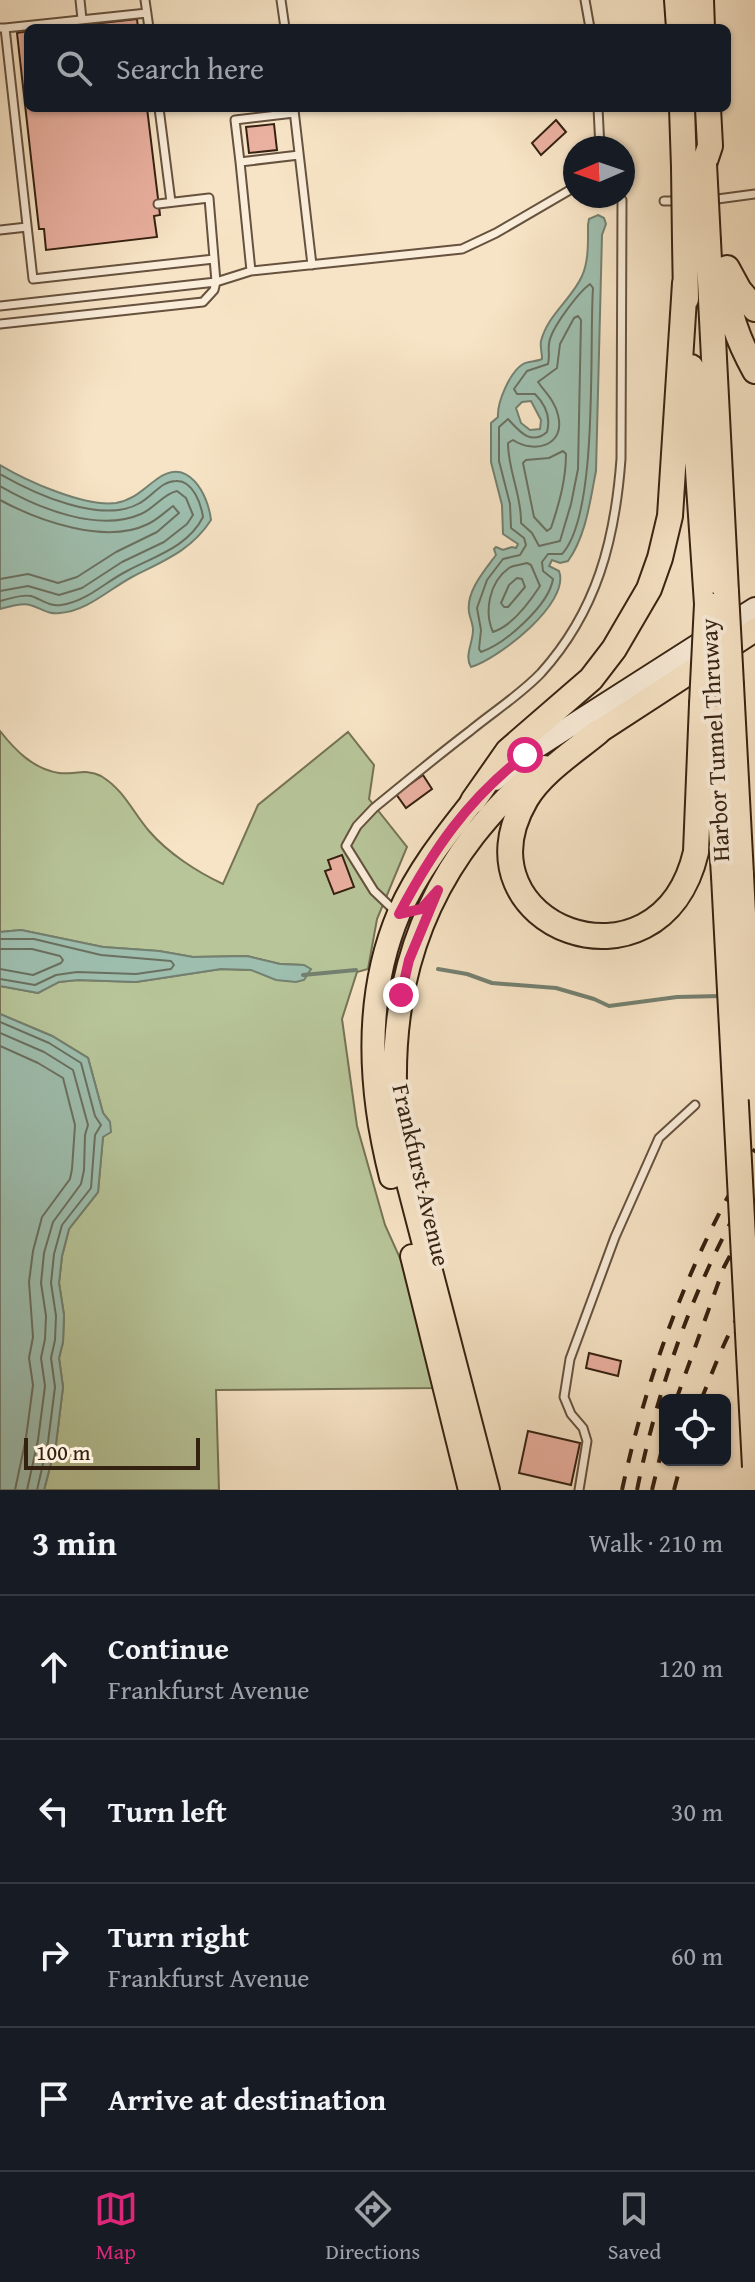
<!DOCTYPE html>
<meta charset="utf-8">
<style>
:root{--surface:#171b24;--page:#242831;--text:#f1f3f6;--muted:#9ea1a6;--line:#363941;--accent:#db2777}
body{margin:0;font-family:"Gentium Book Plus",serif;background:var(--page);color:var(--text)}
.controls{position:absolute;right:24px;bottom:24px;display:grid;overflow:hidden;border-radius:12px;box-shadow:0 2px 6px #0004}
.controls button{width:72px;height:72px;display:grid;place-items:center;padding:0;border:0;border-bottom:2px solid var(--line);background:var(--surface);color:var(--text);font:40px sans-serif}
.compass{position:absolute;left:563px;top:136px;width:72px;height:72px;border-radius:50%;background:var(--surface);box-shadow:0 2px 6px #0004;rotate:268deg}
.scale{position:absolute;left:24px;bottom:20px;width:176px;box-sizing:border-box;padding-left:8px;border:4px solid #352111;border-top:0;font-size:22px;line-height:28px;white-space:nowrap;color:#352111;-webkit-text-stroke:6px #faedda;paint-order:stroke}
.stop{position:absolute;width:24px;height:24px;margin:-18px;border:6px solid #db2777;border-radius:50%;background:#fff}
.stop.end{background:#db2777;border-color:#fff;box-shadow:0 2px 8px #0008}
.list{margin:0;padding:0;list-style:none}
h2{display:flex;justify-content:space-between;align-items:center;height:104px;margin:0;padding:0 32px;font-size:34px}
h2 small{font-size:26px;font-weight:400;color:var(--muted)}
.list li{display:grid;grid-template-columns:52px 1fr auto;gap:24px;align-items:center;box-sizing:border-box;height:144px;padding:0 32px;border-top:2px solid var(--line)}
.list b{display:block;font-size:30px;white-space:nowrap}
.list p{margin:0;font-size:26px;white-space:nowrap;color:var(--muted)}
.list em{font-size:26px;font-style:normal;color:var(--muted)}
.icon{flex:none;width:44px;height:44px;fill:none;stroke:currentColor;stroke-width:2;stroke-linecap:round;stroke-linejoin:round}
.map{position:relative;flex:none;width:755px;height:1490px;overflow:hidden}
.search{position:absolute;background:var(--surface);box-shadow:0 2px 6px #0004;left:24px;right:24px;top:24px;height:88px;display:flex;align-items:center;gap:20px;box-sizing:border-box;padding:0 28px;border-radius:12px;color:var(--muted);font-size:30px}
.sheet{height:680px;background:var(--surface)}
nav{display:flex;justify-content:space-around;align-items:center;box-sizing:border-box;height:112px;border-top:2px solid var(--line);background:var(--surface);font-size:22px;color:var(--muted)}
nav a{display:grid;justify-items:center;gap:4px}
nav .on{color:var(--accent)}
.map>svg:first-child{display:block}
</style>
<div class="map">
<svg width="755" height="1490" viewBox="0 0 755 1490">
<rect width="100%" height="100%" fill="#f7e4c6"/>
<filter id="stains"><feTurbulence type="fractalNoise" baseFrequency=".0025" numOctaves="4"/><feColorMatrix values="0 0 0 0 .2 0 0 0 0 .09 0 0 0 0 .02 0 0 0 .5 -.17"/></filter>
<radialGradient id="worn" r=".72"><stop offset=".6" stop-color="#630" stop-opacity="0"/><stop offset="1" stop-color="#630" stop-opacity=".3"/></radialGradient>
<path fill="#b7c599" stroke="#767355" stroke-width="2" d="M0,731C15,750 33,769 59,773C74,775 86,768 101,776C124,790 132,811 149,831C168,853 197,872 223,884L258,805L348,732L374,765L369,799L407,847L377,919L368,969L357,972L342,1019L357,1126L385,1225L404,1267L433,1388L216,1390L219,1490H44L56,1444L63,1387L59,1358L63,1342L64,1315L59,1283L62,1256L69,1229L98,1192L103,1136L110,1122L103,1113L88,1058L52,1036L0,1014V986L38,993L58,982L78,980L136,982L221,969L251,970L304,965L280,964L247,956L193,957L159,951L103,947L21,930L0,932Z"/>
<path fill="#9ebfaf" stroke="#748070" stroke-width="2" fill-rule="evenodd" d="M598,215L604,218L606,224L602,235L596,471C590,501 586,536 568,561L560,563L552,560L549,566L559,571C571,603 498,659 471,667C464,656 473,643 473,630C473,624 470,618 469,612C466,591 485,570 496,555L494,549L496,547L503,550L512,547L516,548L518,544L503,534L502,505L491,462V423L498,417C497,402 510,372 523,364C528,361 536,362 542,359C542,352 540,347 541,341C548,314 572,299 582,276C589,261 588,240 588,225L589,219ZM531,401L541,420L540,429L530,430L521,423L516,408L522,402Z
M0,465C27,481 84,507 116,503C134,500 143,489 157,479C188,456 208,494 211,520C191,551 163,561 132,577C108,590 87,611 60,613C48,615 41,608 30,605C21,602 9,607 0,609Z
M21,930L103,947L159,951L193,957L247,956L280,964L304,965L311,969L304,980L296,982L276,980L251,970L221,969L136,982L78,980L59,982L38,993L0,986V932Z
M0,1014L52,1036L88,1058L103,1113L110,1122L111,1132L103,1137L98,1192L69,1229L62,1256L59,1283L64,1315L63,1342L59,1358L63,1387L56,1444L44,1490H0Z"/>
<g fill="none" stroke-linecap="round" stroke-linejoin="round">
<path stroke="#6a7060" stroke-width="2" d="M590,284L593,288C589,347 599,514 562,554H548L542,562L543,571L553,579C549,605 505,644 481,652L479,649L481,630L477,608L487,580L503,559L520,555L526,545L524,538L511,528L510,504L499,461V427L508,419C519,431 531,446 547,432C551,417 546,405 535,394H517L514,389L527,371L548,364C550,356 548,351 549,344C550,329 579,292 590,284Z
M578,316L581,320L578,469L571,504L560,541L539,546L532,533L521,523C522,496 508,471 508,443L513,440C534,454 566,446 558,415C555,401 545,392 538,382L557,368L560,344L574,318Z
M563,451L566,454C566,480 559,504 551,528L547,531L534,517L523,463L526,460L549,458Z
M0,474C35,494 102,525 140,503C153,496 161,481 176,481C193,480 201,504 203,517C188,547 155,556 127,571C105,582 86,602 61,605C50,607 41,599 31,596C22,594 9,599 0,601
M0,486C38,508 98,533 141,514C155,508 163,494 177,491L186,498L193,515L187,524L164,542L122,562L82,588L59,595L28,586L0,591
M0,500C39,521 106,545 148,524C157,520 165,512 173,506L179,513L157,532L116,552L77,577L58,583L28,574L0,579
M527,563L531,565L540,586C529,603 512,626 493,632C484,612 489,582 509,568C513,565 521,565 527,563Z
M517,578L522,579L525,587L508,607H504L501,603L509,585Z
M0,939H34L101,955L171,961L174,965L171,969L136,974L77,972L56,975L35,985L0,979
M0,949H32L60,956L63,960L61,963L33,975L0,969
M0,1022L49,1043L81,1063L95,1116L101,1125L95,1135L91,1188L62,1225L54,1254L51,1283L56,1316L55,1340L51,1358L55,1387L48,1442L37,1490
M0,1033L44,1052L73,1070L88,1125L85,1135L84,1170L81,1184L53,1222L44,1253L41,1283L46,1316L45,1339L41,1358L45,1386L38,1440L27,1490
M0,1046L38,1063L63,1078L75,1125L72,1169L70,1179L42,1217L33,1251L29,1282L33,1337L29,1358L33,1385L26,1438L15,1490"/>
<path stroke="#748070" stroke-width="4" d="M438,969L467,974L492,983L556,988L594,999L609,1006L677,997L721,996
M303,975L356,970"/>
</g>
<path fill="#eab0a0" stroke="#352111" stroke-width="2" d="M137,19L138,28H57Z
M28,31V108H147L160,215L154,216L157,237L46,250L44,229H39L17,33Z
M556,120L566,132L541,155L532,143Z
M274,124L277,150L249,153L246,127Z
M423,775L432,789L406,808L396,794Z
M342,855L354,887L334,894L325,871L331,869L328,860Z
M589,1353L621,1361L618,1376L586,1368Z
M528,1431L580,1443L571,1485L519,1473Z"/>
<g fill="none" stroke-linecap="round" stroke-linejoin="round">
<defs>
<path id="lane" d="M80,0L82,19
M145,0L149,28
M281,0L285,28
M585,0L590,28
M0,28H5L33,279L214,259
M5,28L147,13
M159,108L171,202
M598,108L600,148
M294,110L312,265
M294,113L235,120L240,162L299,155
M240,162L251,271
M710,200L755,194
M664,201H681
M158,204L209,198L216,282L251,271L462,249L496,233L575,187
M0,230L27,227
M0,306L216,282
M0,324L203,302L214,290L216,282
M395,911L374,891L346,846L357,826L374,808C406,782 437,756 470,731C493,712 520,695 541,673C597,611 615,540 621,459L622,200
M579,1490L587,1441L583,1428L571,1414L564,1397L570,1359L615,1237L659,1138L695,1105"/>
<path id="secondary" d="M495,780L525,755L755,608"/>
<path id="primary" d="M583,742L755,630
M391,1177C369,1090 363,998 399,913C417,872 445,836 473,801
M412,1256L470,1490
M488,1490L400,1152C385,1036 401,929 474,835C494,810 517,784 544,767"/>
<path id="highway" d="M677,0L679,28
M701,0L702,28
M682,108L684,167
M704,164L710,146L708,108
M685,241L686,299
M708,241L726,592
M727,268L739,290L755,309
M725,276C727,311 738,340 755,371
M691,367L707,604
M731,685L741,875
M714,718L724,876
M598,732C574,752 542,772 526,799C452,926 660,1005 696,852L702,704
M473,801L508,751L591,679L614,649L649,589L660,558L670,516L685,283"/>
</defs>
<use href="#lane" stroke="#66523e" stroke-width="11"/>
<use href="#secondary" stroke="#352111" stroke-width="24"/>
<use href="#primary" stroke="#352111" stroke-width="26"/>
<use href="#highway" stroke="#352111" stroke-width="28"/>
<use href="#lane" stroke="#faedda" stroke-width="7"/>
<use href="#secondary" stroke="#faedda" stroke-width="20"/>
<use href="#primary" stroke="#f7e4c6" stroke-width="22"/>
<use href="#highway" stroke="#f7e4c6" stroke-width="24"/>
<path stroke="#352111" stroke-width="4" stroke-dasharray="14 14" stroke-linecap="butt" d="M735,1334L755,1312
M676,1400L724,1267L755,1208
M701,1400C717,1361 730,1324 755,1290
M622,1490C648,1370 691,1255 755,1149
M637,1490C659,1381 698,1274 755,1179
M652,1490L665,1437
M674,1490L682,1460"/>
<defs>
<path id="highway-bridge" d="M704,164L708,241
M684,167L685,241
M726,592L731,685
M702,704L707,604
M741,875L752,1088
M724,876L755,1467"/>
</defs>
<use href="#highway-bridge" stroke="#352111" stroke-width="28" stroke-linecap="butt"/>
<use href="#highway-bridge" stroke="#f7e4c6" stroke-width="24"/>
</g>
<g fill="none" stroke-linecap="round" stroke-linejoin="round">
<path stroke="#db2777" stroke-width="10" d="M401,995L409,960L438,890L421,909L399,914C433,850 467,800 525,755"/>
</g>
<g text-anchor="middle" stroke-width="8" stroke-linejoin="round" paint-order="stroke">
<g font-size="24" fill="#352111" stroke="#faedda">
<text transform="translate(715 740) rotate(-93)" y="8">Harbor Tunnel Thruway</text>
<text transform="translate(421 1175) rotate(77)" y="8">Frankfurst Avenue</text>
</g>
</g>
<rect width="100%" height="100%" filter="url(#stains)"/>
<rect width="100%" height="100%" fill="url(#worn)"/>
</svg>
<div class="controls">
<button><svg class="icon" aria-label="locate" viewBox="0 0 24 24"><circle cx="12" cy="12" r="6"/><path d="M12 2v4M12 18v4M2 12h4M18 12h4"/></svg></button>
</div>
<svg class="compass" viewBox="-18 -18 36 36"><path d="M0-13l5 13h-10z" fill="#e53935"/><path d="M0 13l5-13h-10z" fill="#9ea1a6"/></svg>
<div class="scale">100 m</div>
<div class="stop" style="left:525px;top:755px"></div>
<div class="stop end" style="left:401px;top:995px"></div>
<div class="search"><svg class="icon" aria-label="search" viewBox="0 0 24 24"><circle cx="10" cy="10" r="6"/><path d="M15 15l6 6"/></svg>Search here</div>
</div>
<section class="sheet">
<h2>3 min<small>Walk · 210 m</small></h2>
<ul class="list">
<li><svg class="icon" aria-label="ahead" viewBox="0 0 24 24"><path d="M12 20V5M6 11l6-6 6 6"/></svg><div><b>Continue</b><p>Frankfurst Avenue</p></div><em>120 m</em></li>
<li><svg class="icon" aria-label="left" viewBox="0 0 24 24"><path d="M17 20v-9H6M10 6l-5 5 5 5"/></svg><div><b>Turn left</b></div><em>30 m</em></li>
<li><svg class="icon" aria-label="right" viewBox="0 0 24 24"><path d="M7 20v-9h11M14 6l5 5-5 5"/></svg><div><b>Turn right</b><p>Frankfurst Avenue</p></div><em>60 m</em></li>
<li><svg class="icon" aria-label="arrive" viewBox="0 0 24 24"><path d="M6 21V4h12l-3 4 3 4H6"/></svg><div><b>Arrive at destination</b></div></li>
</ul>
</section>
<nav>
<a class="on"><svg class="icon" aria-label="map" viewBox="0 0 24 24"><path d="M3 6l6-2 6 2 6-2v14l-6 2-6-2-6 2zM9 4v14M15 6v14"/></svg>Map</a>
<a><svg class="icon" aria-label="directions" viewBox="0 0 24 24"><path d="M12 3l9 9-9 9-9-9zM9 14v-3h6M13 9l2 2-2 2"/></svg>Directions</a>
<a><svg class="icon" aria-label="saved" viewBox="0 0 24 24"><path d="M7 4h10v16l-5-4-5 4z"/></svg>Saved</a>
</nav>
